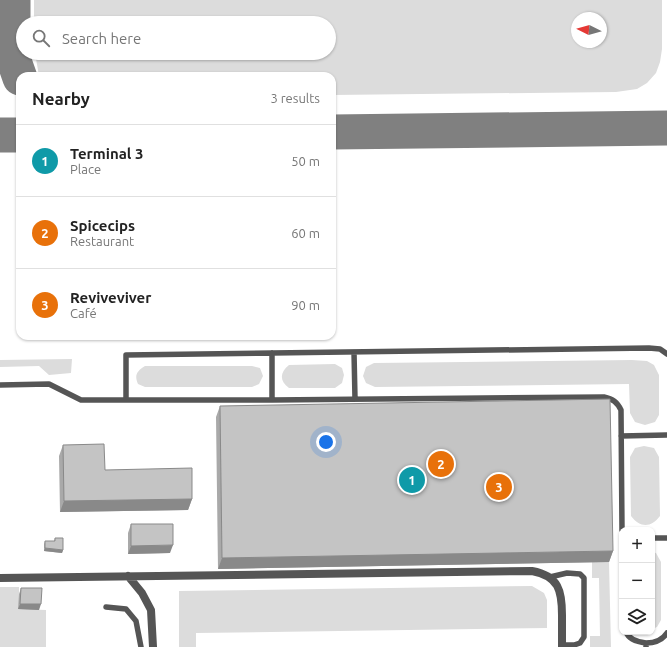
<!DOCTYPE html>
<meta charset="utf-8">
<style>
:root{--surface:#fff;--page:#f6f6f6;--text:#222;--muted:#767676;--line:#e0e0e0;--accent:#000}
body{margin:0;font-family:Ubuntu,sans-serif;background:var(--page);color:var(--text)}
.controls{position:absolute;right:12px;bottom:12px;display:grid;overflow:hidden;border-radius:8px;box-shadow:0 1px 3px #0004}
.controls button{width:36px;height:36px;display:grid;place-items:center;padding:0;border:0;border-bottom:1px solid var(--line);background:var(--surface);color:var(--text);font:20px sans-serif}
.compass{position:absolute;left:571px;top:12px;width:36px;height:36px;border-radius:50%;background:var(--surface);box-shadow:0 1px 3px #0004;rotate:275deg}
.you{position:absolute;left:326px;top:442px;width:14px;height:14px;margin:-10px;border:3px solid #fff;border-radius:50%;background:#1a73e8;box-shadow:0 0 0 6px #1a73e833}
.badge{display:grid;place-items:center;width:26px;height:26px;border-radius:50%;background:var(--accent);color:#fff;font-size:13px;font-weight:700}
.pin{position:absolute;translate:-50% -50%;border:2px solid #fff;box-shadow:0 1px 4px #0006}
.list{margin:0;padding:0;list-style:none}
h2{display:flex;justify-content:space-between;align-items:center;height:52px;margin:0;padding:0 16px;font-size:17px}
h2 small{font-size:13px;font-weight:400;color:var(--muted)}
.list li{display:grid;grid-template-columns:26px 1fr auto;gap:12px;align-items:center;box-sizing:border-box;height:72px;padding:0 16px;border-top:1px solid var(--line)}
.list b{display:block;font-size:15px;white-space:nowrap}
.list p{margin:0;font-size:13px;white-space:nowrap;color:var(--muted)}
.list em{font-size:13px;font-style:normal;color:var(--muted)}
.icon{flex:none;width:22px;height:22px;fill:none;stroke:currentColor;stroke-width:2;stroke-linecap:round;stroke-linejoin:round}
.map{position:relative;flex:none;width:667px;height:647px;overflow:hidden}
.search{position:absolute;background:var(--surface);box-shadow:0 1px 3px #0004;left:16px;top:16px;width:320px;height:44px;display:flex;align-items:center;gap:10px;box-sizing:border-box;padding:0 14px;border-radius:22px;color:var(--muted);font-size:15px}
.panel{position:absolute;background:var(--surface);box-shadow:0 1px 3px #0004;left:16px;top:72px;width:320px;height:268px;border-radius:12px}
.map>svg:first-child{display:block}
</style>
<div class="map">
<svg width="667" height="647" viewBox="0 0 667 647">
<rect width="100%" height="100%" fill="#fff"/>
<path fill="#dcdcdc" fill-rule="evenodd" d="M34,0H662V49L660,62L656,73L647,83L637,89L616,92L332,95V76H39L35,53H329V23H34ZM577,18H601V42H577Z
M72,359L71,373L49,375L39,366L0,367V360Z
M632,360L647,361L654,365L659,375V415L655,422L645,425L635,422L630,413L629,384L375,387L366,383L363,376L366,367L374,363Z
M335,364L342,368L344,375L342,383L335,388H289C279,381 280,372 289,365Z
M145,366H252L260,368L263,376L259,384L252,387H145L138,384C134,375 137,371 145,366Z
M644,446L654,448L659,457L660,516C651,528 640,528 631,516L630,457L635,448Z
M652,552L656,553L661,562V620L657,627L652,629Z
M592,562H609L611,647H590V636H600L599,578H592Z
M532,586L544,593L547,600V628L196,633V647H179V591Z
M0,587H19V609L46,610V647H0Z"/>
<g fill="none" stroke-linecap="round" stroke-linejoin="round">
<path stroke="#808080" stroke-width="35" d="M13,0V58L20,78
M332,132L667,128
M0,135H20"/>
<path stroke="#555" stroke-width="5.5" d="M354,352L355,399
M272,353V400L604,397C613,399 617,402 621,410L622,530
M0,385L49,384L81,400H272
M126,400V355L649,348L660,349L667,354
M621,436L667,435
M652,538H667
M550,577L567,573L580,574L584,578V637L580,643L574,645H562
M106,607L126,609L136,621L141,647
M626,632C629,640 638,642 646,643
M646,647V643C655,643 662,641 667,633"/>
<path stroke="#555" stroke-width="8" d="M128,576L142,593L151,610L153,647
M0,578L532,571C559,576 562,591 562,615C562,626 562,636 562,647"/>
</g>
<path fill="#a9a9a9" d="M220,406L613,551L609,562L218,569L216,417Z
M63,445L105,470L192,499L188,510L60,512L59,456Z
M131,524L170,553L128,554V533Z
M55,538L63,550L62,553L44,551V544L45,541H54Z
M21,588L39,610L18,609L19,594Z"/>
<path fill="#898989" d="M192,499L188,510L60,512L64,501Z
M173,545L170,553L128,554L131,546Z
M45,548L63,550L62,553L44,551Z
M613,551L609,562L218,569L222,558Z
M20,604H41L39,610L18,609Z"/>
<path fill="#c4c4c4" stroke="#898989" d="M610,399L613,551L222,558L220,406Z
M104,444L105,470L192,468V499L64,501L63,445Z
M131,524H173V545L131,546Z
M55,538H63V550L45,548V541H55Z
M21,588H42L41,604H20Z"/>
</svg>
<div class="controls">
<button>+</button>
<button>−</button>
<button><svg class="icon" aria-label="layers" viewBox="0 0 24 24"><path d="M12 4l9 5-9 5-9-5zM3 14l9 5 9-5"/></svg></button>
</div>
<svg class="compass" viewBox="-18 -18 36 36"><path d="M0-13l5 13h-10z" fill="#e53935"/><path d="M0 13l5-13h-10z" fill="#767676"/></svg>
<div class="you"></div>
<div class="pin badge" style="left:412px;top:480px;background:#0f9aa8">1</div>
<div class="pin badge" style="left:441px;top:464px;background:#e8710a">2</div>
<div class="pin badge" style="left:499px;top:487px;background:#e8710a">3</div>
<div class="search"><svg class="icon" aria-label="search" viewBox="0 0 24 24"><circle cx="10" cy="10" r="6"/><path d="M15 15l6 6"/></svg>Search here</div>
<section class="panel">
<h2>Nearby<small>3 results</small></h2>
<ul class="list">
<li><span class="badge" style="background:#0f9aa8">1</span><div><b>Terminal 3</b><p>Place</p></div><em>50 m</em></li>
<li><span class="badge" style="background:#e8710a">2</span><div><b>Spicecips</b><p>Restaurant</p></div><em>60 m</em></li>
<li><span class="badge" style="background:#e8710a">3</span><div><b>Reviveviver</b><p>Café</p></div><em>90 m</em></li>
</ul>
</section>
</div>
